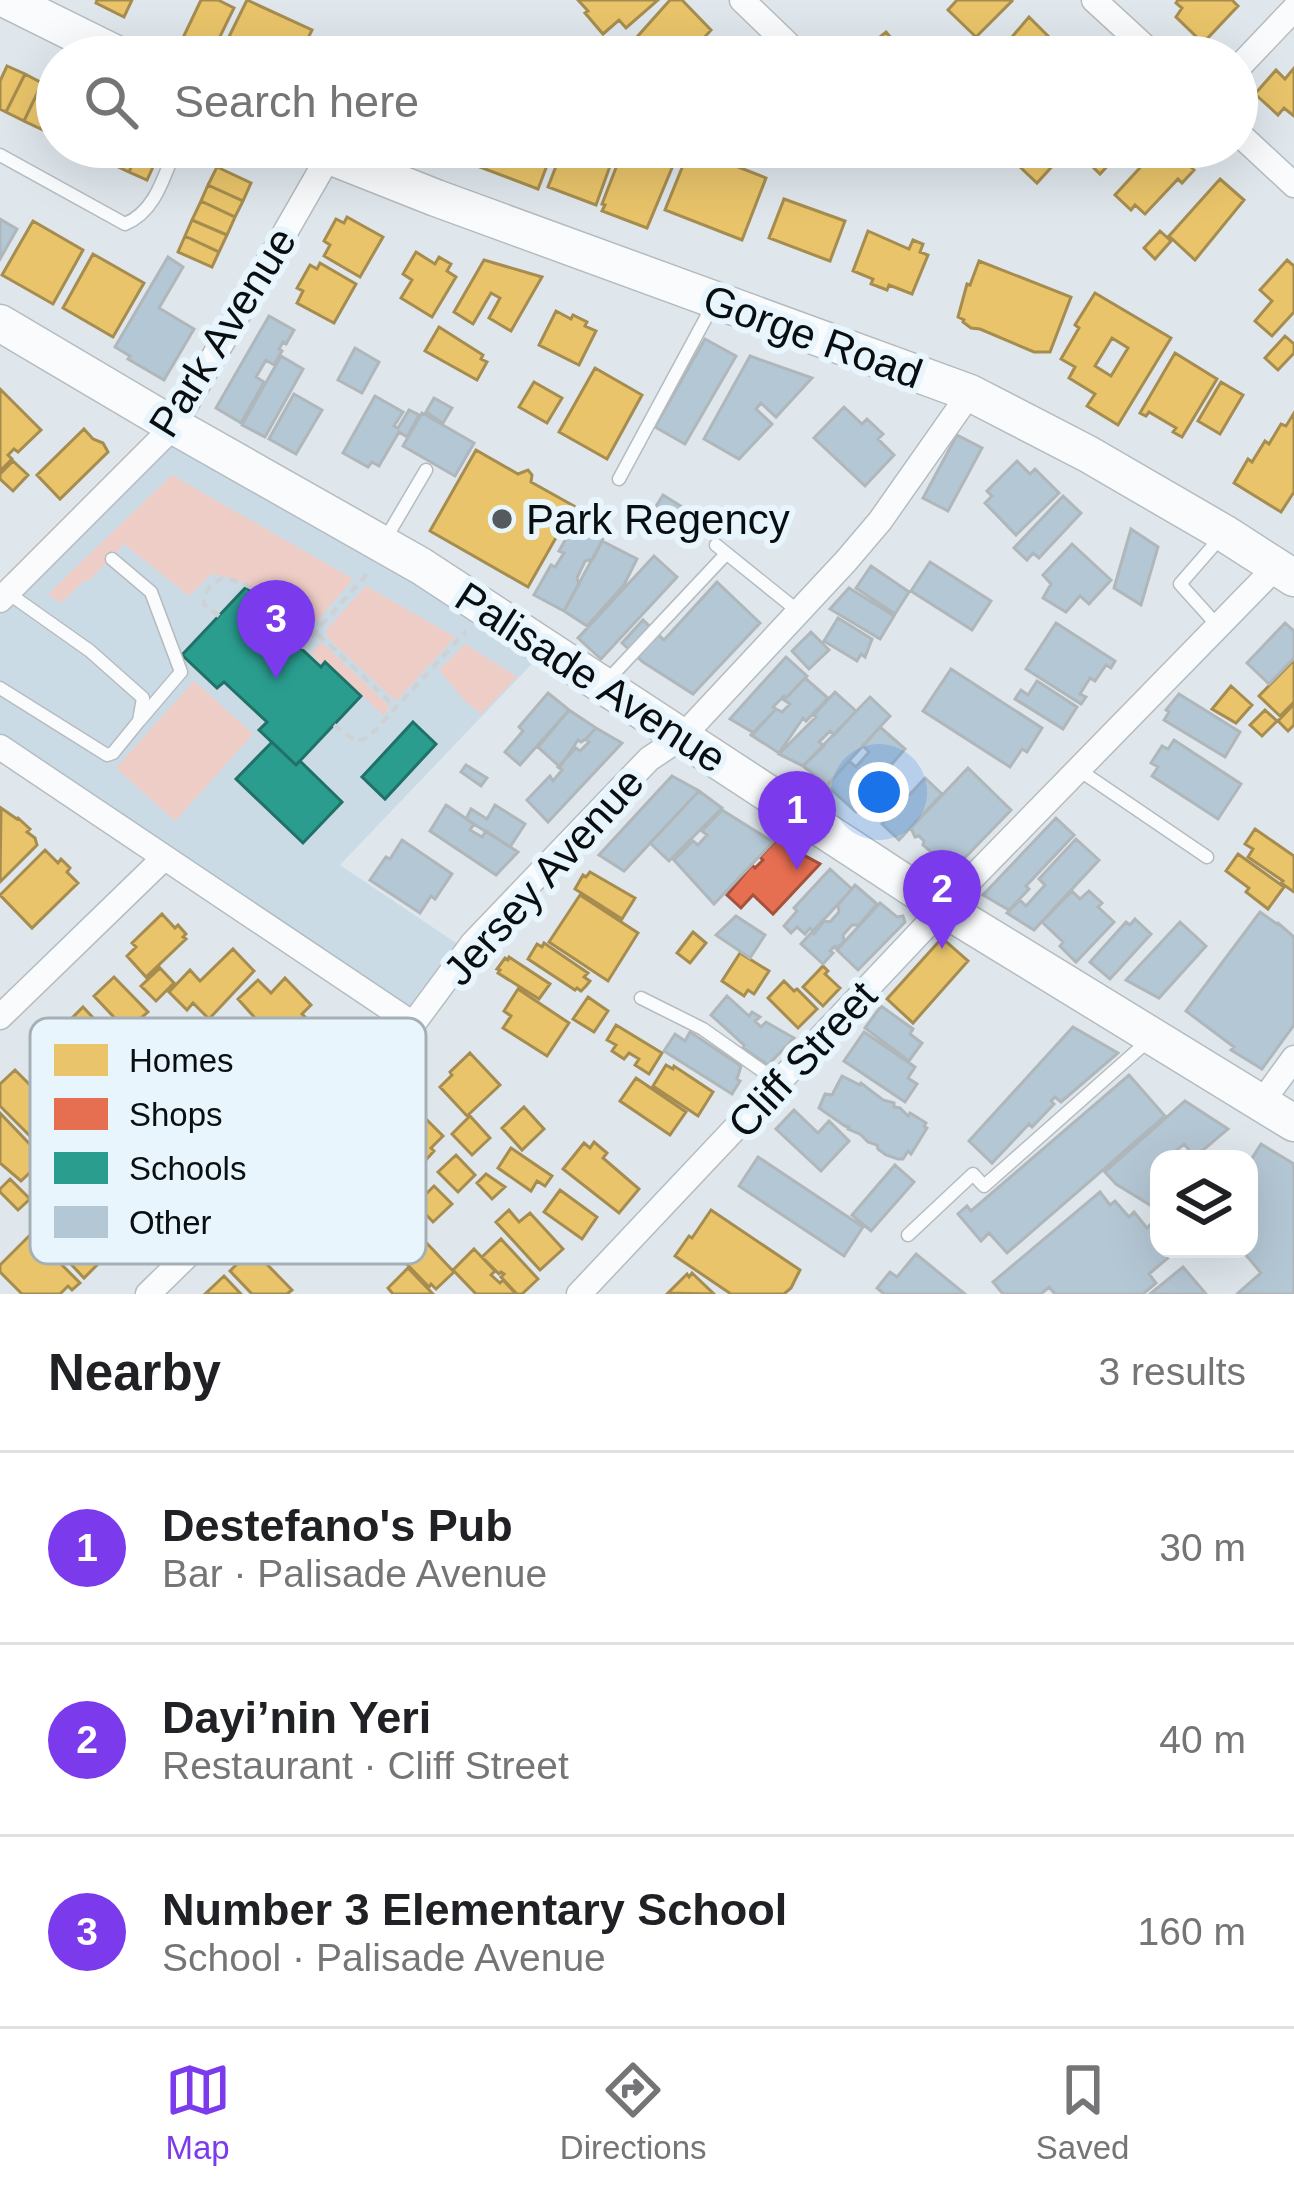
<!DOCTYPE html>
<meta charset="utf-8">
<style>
:root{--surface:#fff;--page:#f2f2f2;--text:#202124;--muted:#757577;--line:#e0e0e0;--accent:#7c3aed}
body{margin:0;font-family:Arial,sans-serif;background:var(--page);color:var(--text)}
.controls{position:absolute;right:36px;bottom:36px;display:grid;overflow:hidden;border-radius:24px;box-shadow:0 12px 48px #0002}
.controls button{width:108px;height:108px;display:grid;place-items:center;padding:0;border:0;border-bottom:3px solid var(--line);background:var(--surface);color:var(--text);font:60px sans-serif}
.you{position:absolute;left:879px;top:792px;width:42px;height:42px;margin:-30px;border:9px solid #fff;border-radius:50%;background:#1a73e8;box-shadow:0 0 0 18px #1a73e833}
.badge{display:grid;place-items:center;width:78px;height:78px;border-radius:50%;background:var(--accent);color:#fff;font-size:39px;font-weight:700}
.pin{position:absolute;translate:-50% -99px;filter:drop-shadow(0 3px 6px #0008)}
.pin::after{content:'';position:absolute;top:63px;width:42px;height:36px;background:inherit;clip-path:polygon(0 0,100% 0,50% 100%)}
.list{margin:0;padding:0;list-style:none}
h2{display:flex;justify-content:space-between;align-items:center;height:156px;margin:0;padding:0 48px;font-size:51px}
h2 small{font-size:39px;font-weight:400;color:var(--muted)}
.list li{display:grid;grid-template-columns:78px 1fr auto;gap:36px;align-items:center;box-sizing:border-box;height:192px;padding:0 48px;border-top:3px solid var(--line)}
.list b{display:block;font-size:45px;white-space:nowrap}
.list p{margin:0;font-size:39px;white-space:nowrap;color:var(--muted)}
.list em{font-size:39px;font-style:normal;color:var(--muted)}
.icon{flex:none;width:66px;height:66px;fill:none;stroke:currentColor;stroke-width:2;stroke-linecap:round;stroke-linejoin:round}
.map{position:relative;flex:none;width:1294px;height:1294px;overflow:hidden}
.search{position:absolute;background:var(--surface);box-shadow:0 12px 48px #0002;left:36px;right:36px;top:36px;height:132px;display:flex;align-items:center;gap:30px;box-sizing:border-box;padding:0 42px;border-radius:66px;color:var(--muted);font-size:45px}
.sheet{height:732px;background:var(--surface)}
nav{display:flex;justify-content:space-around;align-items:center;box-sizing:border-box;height:168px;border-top:3px solid var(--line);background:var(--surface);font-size:33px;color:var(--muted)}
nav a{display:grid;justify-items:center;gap:6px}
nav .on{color:var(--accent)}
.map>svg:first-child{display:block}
</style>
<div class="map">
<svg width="1294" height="1294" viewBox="0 0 1294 1294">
<rect width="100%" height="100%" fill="#dfe7ed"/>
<path fill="#cbdbe6" d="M174,426L547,648L340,865L468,951L413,1024L0,747V600Z"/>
<path fill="#eecdc6" d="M172,475L353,579L316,622H310C278,603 248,578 211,574L189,596L124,544L89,581L85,580L61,603L48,594Z
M366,586L455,637L396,701L327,637V629Z
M321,642L390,707L383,715L325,660L321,664L311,654Z
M465,644L517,677L481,714L464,700L439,670Z
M194,681L253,734L175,821L116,768Z"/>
<path fill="#e9c46a" stroke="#a68d4f" stroke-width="3" fill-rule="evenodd" d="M97,0H132L124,17L96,3Z
M201,0H218L234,8L210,57H202L179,46Z
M247,0L312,30L299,57H219Z
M578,0H658L626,28L619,20L603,34L585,13L588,11Z
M670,0H682L711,30L687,57H659L637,37Z
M957,0H1011L1012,1L976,37L948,10Z
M1178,0H1232L1238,6L1203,43L1176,17L1182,8L1176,3Z
M1029,17L1056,44L1044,57H1007L1000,51Z
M886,32L898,46L887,56L875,41Z
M718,39L739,57H702Z
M312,40L341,50L338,57H306Z
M7,66L25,74L6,112L0,109V81Z
M1294,68V116L1284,108L1278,115L1255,94L1276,70L1285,79Z
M25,74L42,83L24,121L6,112Z
M42,83L57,90V96L41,129L24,121Z
M57,96V137L41,129Z
M96,147H117L110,163L93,155Z
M117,147H140L129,172L110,163Z
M140,147H162L147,180L129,172Z
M427,147H554L538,189Z
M624,147H632L674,163L647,228L602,211L605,205L602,204Z
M1039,147L1056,162L1037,183L1020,167Z
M1073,147H1125L1100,174Z
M1159,147L1169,154L1173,150L1194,170L1182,183L1178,179L1145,214L1135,205L1131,210L1115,195Z
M563,148L593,159L597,149L607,153L603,163L610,166L596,205L548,187Z
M690,148L766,178L742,240L665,210Z
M217,167L251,183L243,201L208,185Z
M1220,179L1244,200L1195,260L1169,236Z
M208,185L243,201L235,217L201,201Z
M784,199L845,221L830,261L769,238Z
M201,201L235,217L227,235L192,220Z
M347,217L383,237L360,277L324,256L330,245L324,241L336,219L344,223Z
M192,220L227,235L219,252L185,236Z
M33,221L83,250L53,304L2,275Z
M868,231L909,249L913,240L923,244L920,252L928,255L912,294L889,285L887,290L871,284L873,279L853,271Z
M1160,231L1171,241L1155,259L1144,248Z
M185,236L219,252L212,267L178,252Z
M416,252L435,264L439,257L451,264L447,271L456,277L432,317L401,298L412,280L403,274Z
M93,254L144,283L113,337L63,308Z
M484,260L542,277L511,331L489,318L500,298L491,293L473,324L454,312Z
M1287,260L1294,266V312L1272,336L1255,321L1272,301L1260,290Z
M979,261L1071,297L1050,352H1034L980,329L971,328L963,322L964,320L958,317L967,284L970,285Z
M320,263L356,284L334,323L297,303L303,291L297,288L310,265L317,269Z
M1095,293L1171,338L1118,425L1087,406L1095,394L1069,378L1075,367L1061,359L1079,328L1075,325ZM1112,338L1128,348L1111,376L1095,366Z
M556,311L571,319L573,315L587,322L585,326L596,331L579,365L539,345Z
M439,327L483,355L481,359L487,362L477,380L425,351Z
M1285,336L1294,344V353L1278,370L1265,358Z
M1175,353L1217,379L1182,437L1173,432L1176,428L1149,412L1146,416L1140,413Z
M595,368L642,395L607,459L559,432Z
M534,382L562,398L547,423L519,407Z
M1221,382L1243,395L1220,434L1198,421Z
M0,389L41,430L18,452L14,449L8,455L12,459L0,471Z
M1294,413V492L1281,512L1234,483L1248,459L1252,462L1265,441L1269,444L1281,424L1286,426Z
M84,429L93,439L103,443L108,452L60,499L37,475Z
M476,450L518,474L528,470L532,475L531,482L574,506L528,587L430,531Z
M13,461L28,475L13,491L0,479V474Z
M1294,660V702L1280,716L1259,696Z
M1231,686L1252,705L1236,723L1212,709Z
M1294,704V725L1288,731L1278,721Z
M1265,710L1277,721L1262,736L1250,725Z
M1,808L17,819L18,818L30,829L27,832L35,838L37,845L0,882Z
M1255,829L1294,856V892L1281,883L1283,881L1248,857L1253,849L1245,844Z
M45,850L58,863L61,859L70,868L67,872L78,883L32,928L0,895Z
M1238,854L1284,887L1268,909L1246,892L1249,888L1226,871Z
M590,872L635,898L622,919L575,889L583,875L586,877Z
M580,895L638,933L608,981L549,942Z
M162,914L175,928L178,925L186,934L183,937L186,939L146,977L127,956L136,947L132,943Z
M693,932L706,943L690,963L677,953Z
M942,938L968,961L913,1023L887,999Z
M544,943L588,973L584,977L590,981L586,986L581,991L577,988L575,990L528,959L537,944L542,947Z
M233,949L254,971L209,1019L193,1003L187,1010L169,992L190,970L200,981Z
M740,953L769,971L754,994L748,990L744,996L722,981Z
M509,957L550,984L539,999L498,973L500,970L497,969L505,958L508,960Z
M823,966L828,971L825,974L840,988L823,1006L803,987Z
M160,968L174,983L156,1001L141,986Z
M114,977L148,1012L141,1018L149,1026L138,1036L131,1029L128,1032L94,996Z
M285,978L311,1005L302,1014L334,1046L308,1071L274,1035L272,1037L238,999L258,980L271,993Z
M784,981L794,991L797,989L817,1009L798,1028L768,998Z
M518,989L569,1023L547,1056L503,1028L511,1016L504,1011Z
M588,997L608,1011L594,1032L573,1019Z
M83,1007L117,1043L99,1060L65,1025Z
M616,1025L662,1053L649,1074L635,1065L639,1059L629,1053L624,1059L612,1051L616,1045L607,1040Z
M470,1053L500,1085L467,1116L440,1087L452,1075L450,1072Z
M666,1065L673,1069L674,1066L713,1092L698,1116L653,1086Z
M15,1070L63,1118L38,1144L0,1106V1084Z
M636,1078L686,1112L670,1135L620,1101Z
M406,1099L443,1136L431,1148L434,1151L425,1161L422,1157L419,1160L382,1122L387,1117L383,1113L389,1107L394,1111Z
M524,1107L544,1129L522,1150L502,1128Z
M0,1113L44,1159L21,1181L0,1163Z
M470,1116L490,1138L472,1155L452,1134Z
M594,1142L607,1153L603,1158L639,1189L619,1213L563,1169L584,1143L590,1148Z
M511,1148L552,1176L545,1186L537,1181L531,1191L498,1168Z
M456,1155L475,1175L458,1192L438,1172Z
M486,1174L505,1187L492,1199L477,1183Z
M10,1179L30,1199L18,1210L0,1192V1189Z
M434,1186L452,1204L433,1222L416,1204Z
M560,1190L597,1217L582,1239L544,1212Z
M58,1208L84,1235L101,1217L116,1233L98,1250L105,1257L84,1278L37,1228Z
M509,1210L519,1222L530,1213L563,1249L540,1270L496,1222Z
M711,1210L800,1270L791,1288L784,1294H731L675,1256L689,1236L692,1238Z
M31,1234L80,1283L72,1290L68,1286L60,1294H22L0,1272V1265Z
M420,1236L454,1272L436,1289L431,1284L429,1287L399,1256Z
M501,1239L538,1279L522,1294H517L501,1277L504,1274L501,1272L499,1274L482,1257Z
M252,1249L292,1290L287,1294H252L230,1271Z
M474,1249L495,1271L491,1275L500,1283L503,1280L516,1294H476L453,1270Z
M408,1268L433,1294H393L388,1288Z
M692,1273L714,1294L668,1293L687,1274L689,1277Z
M224,1276L241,1294H205Z"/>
<path fill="#e76f51" stroke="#a4523e" stroke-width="3" d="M776,840L820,864L773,914L753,895L741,908L727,895L752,865L755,868L763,860L760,857Z"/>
<path fill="#2a9d8f" stroke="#207269" stroke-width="3" d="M246,587L281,620L276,625L321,667L325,662L361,696L296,765L259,730L267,722L224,682L217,688L182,655Z
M413,722L436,744L385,799L362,777Z
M272,742L296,765L300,761L342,802L303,843L236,779Z"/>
<path fill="#b4c7d4" stroke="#b0b7bb" stroke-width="3" d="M0,219L17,229L0,259Z
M168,257L183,267L159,308L194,329L164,380L128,359L130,356L115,347Z
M269,316L294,330L286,344L283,342L279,349L282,351L274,365L266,360L256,377L264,382L241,423L216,408Z
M705,339L736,356L685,444L655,427Z
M355,348L379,362L362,393L338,380Z
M281,356L303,369L265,437L242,425Z
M750,356L812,378L776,417L761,403L756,409L772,424L739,459L704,439Z
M294,394L322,410L296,454L269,439Z
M375,396L403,412L394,426L398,428L409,410L419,415L407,437L399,432L379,466L372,462L368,467L343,453Z
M434,398L452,408L443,423L426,412Z
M844,407L862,424L867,419L883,434L878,439L894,455L865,486L814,438Z
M422,413L474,443L455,476L403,446Z
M957,435L982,448L948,511L923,498Z
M1017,461L1030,474L1035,469L1059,493L1016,535L985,503L992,496L987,491Z
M663,495L687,510L672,535L647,521Z
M1063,496L1081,513L1039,558L1033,553L1027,560L1014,548Z
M576,521L604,537L593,559L585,561L577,578L579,584L564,611L534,595L551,565L555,567L564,553L559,551Z
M1131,529L1158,547L1141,605L1114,588Z
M602,541L637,559L624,585L587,626L564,611Z
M1072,544L1111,580L1089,604L1080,596L1066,612L1043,598L1051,584L1043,575Z
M654,556L677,577L601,659L578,638Z
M930,562L991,601L972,630L911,591Z
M871,566L909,592L895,614L856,588Z
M717,582L760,623L693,694L643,662L622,643L643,620L664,640Z
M849,588L894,616L880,639L830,609Z
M838,618L872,639L865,657L861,654L857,661L824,641Z
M1056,623L1115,661L1111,668L1106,665L1095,681L1090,678L1080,694L1086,697L1081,704L1026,669Z
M1285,623L1294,631V658L1269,684L1247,663Z
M811,632L829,650L809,669L792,651Z
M786,657L807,676L786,698L784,696L773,707L776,709L754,733L730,719Z
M951,669L1042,728L1027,752L1022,749L1010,767L923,711Z
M805,678L828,698L806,721L803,718L779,753L751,735L776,709L782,712L790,704L784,700Z
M1037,681L1077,707L1063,729L1015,699L1021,690L1028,695Z
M835,692L856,711L834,735L830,731L819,742L824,746L803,766L779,754L816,717L814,715Z
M548,693L569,710L520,765L505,752L523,731L519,727Z
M1179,694L1240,732L1225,757L1164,720L1169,712L1166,710Z
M870,697L890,716L827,785L803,766Z
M569,710L596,728L586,739L581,742L578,740L560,767L538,747Z
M880,727L905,749L877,781L881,784L856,812L827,786L849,761L856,767L869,752L863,746Z
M596,728L622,743L548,822L527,800L550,776L553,781L562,770L558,767L576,748L580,751L589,742L586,739Z
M1174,740L1241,784L1218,819L1152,776L1158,767L1151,763L1162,746L1168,749Z
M466,765L487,778L481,786L461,772Z
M968,768L1011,810L953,870L923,845L924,841L919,836L915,837L911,828Z
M672,776L699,791L624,871L599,855Z
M925,778L942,794L899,840L882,824Z
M699,791L722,808L669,861L650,843Z
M446,805L474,824L470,830L482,837L486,831L518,852L496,875L430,831Z
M495,805L525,824L510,847L466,819L471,809L487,819Z
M722,810L773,842L714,904L674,860L693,841L698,845L707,835L702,831Z
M1056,818L1074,835L1026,886L1029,889L1009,910L983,895Z
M1076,839L1099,860L1034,930L1007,913L1020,900L1026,906L1045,885L1039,879Z
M402,840L452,874L435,899L431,896L420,913L370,880L386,857L390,859Z
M830,869L852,889L813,931L810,928L805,934L797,927L791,933L784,926L797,911L794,908Z
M855,885L877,904L859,925H852L843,935L844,941L837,948L835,946L830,951L833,953L823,964L801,944L812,932L814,934L824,921L830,922L839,912L838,905Z
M1072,891L1080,899L1089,891L1102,903L1098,907L1114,922L1076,962L1060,946L1063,942L1042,922Z
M880,903L897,917L903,916L905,922L858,970L837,950Z
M1260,912L1277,924L1278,923L1294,937V1025L1262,1069L1231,1050L1234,1047L1186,1011Z
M736,916L765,935L750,958L716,935Z
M1135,919L1151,934L1110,979L1090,962L1126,922L1130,925Z
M1180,922L1206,946L1159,998L1126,980Z
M727,996L749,1016L752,1012L760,1017L755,1021L761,1027L766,1022L794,1038L768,1065L743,1048L744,1045L711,1015Z
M881,1006L913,1029L910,1034L922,1043L909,1061L865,1028Z
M1073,1027L1118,1053L1061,1102L1055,1097L1051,1101L1054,1104L1032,1127L1029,1124L992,1163L969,1141Z
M690,1032L741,1066L737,1079L740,1081L732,1094L664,1051L675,1034L685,1041Z
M864,1032L915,1067L908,1078L917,1084L905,1102L844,1061Z
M1129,1075L1165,1116L1007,1253L989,1233L981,1241L958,1214L967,1206L971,1211Z
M842,1076L860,1085L861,1083L883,1100L894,1103V1107L900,1108L908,1116L910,1113L926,1123L924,1126L927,1128L911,1154L908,1151L903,1159H898L886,1155L878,1149L877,1145L868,1142L860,1134L848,1129L849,1127L845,1126L819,1108L825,1094L832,1095Z
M1185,1101L1228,1129L1195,1157L1184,1144L1166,1159H1159V1165L1152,1171L1159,1180V1202L1153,1207L1116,1184L1105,1172Z
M794,1110L818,1133L829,1121L849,1141L821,1171L776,1129Z
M1261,1144L1294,1164V1294H1237L1261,1273L1241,1249H1249V1163Z
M758,1157L863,1227L844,1256L739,1186Z
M895,1165L914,1182L871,1231L852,1215Z
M1100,1192L1110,1205L1115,1201L1129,1217L1134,1212L1147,1228L1152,1223L1159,1231V1249L1176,1251L1149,1274L1156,1283L1143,1294H1055L1049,1287L1041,1294H1003L993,1282Z
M916,1254L965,1294H884L877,1288L890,1272L897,1277Z
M1183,1267L1206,1294H1150Z"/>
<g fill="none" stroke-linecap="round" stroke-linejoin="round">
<defs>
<path id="service" d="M0,155L125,224C156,211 164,176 176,147
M619,479L715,301
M383,543L426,470
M716,545L798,611
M112,559L151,592L181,672L140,720
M1217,625L1180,584L1221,537
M604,684L726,554
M0,688L107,755L113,753L139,721L143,698L90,651L8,593
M1079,770L1207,857
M641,998L703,1029L778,1082
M908,1235L973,1174L984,1186L1148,1041"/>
<path id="minor" d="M742,0L799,55
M1094,0L1156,57
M1237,69L1294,9
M1237,132L1294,185
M0,600L174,426L329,156
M0,747L413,1024
M0,1017L164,858
M1262,1102L1294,1058
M148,1294L339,1107L413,1024L473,943L649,759L682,737L846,561L880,521L970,393
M579,1294L943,908L1276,567"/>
<path id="secondary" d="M7,0L122,57
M307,147L436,198L970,393L1088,454L1224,533L1294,578
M0,323L174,426L421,566L943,908L1294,1123"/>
</defs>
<use href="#service" stroke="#b5bcc0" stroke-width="15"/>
<use href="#minor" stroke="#b5bcc0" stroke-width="27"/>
<use href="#secondary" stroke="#b5bcc0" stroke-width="39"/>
<path stroke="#cfd2d4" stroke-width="4.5" stroke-dasharray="9 6" stroke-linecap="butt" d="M219,616L204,604C202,592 214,582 223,578C277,586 356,670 396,708
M301,648L369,572
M334,725L356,741L368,738L466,631"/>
<use href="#service" stroke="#fafbfc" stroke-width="12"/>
<use href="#minor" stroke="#fafbfc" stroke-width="24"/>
<use href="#secondary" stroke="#fafbfc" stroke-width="36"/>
</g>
<circle fill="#545a5e" stroke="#e8f5fd" stroke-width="4.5" cx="502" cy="519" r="12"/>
<g text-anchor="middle" stroke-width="12" stroke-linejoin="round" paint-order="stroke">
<g font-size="42" fill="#090e11" stroke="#e8f5fd">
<text transform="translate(222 332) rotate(-58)" y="15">Park Avenue</text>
<text transform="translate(813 336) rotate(20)" y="15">Gorge Road</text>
<text transform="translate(591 677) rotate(33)" y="15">Palisade Avenue</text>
<text transform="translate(543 876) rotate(-48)" y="15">Jersey Avenue</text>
<text transform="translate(802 1059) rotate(-47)" y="15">Cliff Street</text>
</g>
<g font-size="42" fill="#090e11" stroke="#e8f5fd" text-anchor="start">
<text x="526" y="534">Park Regency</text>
</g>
</g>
<rect x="30" y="1018" width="396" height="246" rx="18" fill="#e8f5fd" stroke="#a5b0b6" stroke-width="3"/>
<rect x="54" y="1044" width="54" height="32" fill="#e9c46a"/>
<rect x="54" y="1098" width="54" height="32" fill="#e76f51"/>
<rect x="54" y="1152" width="54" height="32" fill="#2a9d8f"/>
<rect x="54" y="1206" width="54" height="32" fill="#b4c7d4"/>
<g font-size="33" fill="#090e11">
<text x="129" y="1072">Homes</text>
<text x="129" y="1126">Shops</text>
<text x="129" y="1180">Schools</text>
<text x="129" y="1234">Other</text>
</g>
</svg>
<div class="controls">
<button><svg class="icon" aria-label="layers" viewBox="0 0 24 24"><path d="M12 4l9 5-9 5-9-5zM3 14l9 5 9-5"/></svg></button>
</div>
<div class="you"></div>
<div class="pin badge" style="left:797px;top:870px">1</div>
<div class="pin badge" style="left:942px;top:949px">2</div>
<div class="pin badge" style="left:276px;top:679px">3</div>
<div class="search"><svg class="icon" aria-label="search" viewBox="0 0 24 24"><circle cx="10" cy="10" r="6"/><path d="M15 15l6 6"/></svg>Search here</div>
</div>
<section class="sheet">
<h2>Nearby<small>3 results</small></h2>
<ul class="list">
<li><span class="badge">1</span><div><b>Destefano's Pub</b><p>Bar · Palisade Avenue</p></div><em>30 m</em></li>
<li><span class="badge">2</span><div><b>Dayi’nin Yeri</b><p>Restaurant · Cliff Street</p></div><em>40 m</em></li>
<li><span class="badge">3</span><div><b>Number 3 Elementary School</b><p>School · Palisade Avenue</p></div><em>160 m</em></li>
</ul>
</section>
<nav>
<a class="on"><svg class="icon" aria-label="map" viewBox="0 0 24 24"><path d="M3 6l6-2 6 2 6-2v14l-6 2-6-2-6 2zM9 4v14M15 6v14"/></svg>Map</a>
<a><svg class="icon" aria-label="directions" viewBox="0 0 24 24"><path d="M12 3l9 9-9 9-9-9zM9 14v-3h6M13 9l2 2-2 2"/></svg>Directions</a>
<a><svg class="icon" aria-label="saved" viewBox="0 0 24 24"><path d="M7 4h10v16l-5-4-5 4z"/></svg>Saved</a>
</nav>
